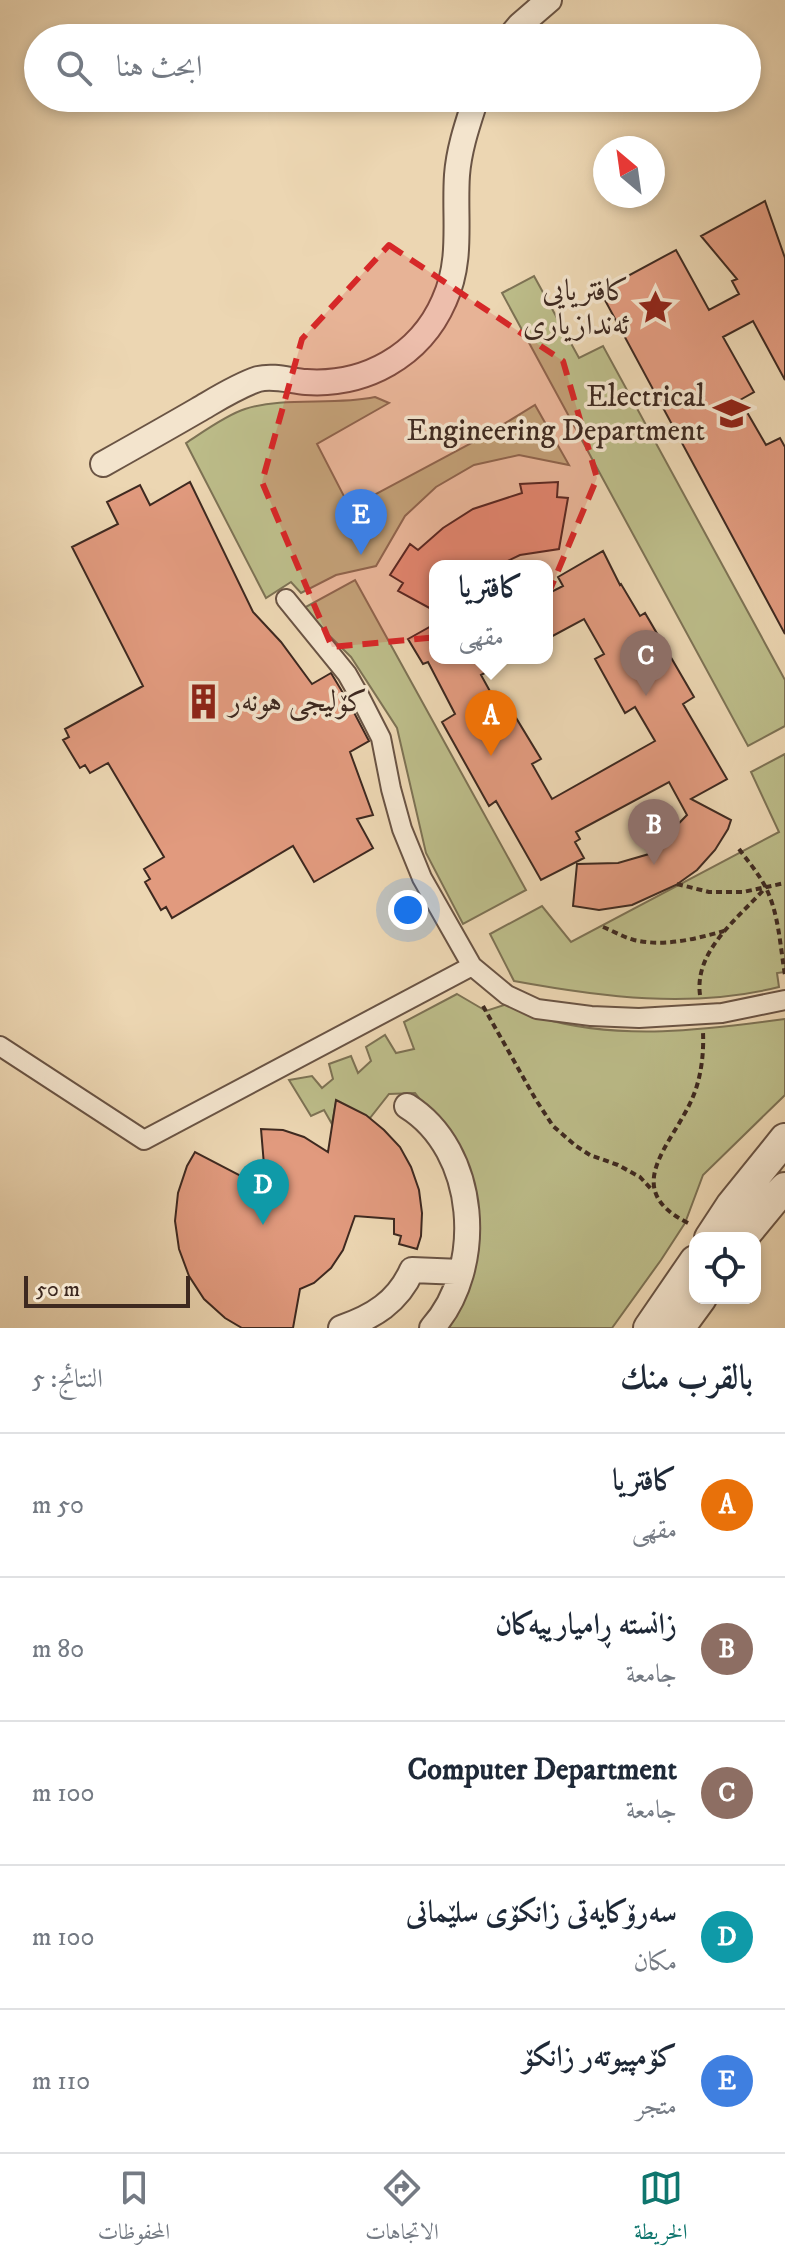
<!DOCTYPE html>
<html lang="ar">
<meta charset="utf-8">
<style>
:root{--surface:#fff;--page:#f2f2f3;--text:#1f2937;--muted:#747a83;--line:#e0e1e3;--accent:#0f766e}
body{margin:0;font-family:"IM FELL DW Pica",Amiri,serif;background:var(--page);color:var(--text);direction:rtl}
.controls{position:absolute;right:24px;bottom:24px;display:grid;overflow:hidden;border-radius:16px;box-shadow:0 4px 12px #0003}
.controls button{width:72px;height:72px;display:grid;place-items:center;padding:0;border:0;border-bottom:2px solid var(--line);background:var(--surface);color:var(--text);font:40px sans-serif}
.compass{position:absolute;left:593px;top:136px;width:72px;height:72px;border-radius:50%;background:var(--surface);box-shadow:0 4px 12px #0003;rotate:331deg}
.scale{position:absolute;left:24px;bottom:20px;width:166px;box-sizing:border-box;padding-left:8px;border:4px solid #3e2920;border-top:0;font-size:22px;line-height:28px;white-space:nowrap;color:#3e2920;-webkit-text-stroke:6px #f3e4cd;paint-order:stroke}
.you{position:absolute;left:408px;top:910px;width:28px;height:28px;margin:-20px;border:6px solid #fff;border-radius:50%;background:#1a73e8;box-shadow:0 0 0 12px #1a73e833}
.badge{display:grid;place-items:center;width:52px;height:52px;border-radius:50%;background:var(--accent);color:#fff;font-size:26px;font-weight:700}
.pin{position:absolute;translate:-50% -66px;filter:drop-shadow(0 2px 4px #0008)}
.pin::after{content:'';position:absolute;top:42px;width:28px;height:24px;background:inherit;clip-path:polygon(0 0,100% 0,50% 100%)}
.popup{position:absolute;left:429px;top:560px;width:124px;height:104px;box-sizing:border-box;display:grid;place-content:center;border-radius:16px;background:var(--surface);filter:drop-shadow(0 2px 6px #0005);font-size:26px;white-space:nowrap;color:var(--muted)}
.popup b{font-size:30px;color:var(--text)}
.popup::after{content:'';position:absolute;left:50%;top:100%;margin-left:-16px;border:16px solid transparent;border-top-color:var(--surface)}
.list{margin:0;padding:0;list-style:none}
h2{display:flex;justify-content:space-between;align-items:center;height:104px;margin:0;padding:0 32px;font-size:34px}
h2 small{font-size:26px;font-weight:400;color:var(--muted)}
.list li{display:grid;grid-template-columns:52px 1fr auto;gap:24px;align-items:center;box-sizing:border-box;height:144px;padding:0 32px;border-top:2px solid var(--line)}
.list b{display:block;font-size:30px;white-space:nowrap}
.list p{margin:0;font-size:26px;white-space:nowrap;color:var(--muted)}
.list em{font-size:26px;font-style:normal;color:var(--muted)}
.icon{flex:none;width:44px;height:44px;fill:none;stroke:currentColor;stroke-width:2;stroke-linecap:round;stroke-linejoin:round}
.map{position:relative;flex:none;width:785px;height:1328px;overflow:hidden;direction:ltr}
.search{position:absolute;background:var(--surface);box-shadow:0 4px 12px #0003;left:24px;right:24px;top:24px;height:88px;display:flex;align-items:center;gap:20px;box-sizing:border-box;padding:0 28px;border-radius:44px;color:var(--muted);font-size:30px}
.sheet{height:824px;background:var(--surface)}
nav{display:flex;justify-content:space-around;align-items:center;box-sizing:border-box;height:112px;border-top:2px solid var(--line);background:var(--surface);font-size:22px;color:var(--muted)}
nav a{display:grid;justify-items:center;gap:4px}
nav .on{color:var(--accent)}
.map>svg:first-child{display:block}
</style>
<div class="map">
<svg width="785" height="1328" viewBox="0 0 785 1328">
<rect width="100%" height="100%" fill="#ecd6b2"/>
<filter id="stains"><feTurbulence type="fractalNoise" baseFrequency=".0025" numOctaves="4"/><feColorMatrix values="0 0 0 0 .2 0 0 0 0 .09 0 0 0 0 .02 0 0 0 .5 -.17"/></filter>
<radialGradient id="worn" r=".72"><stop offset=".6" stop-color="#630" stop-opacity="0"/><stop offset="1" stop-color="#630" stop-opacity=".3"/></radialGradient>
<path fill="#bcbc89" stroke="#7d7254" stroke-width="2" d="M534,276L579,358L603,346L785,680V726L748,746L502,293Z
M375,397L389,403L317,444L350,508L481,438L535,405L569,465L519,455L474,465L436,487L405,516L376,566L336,575L301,593L291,582L266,598L186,443C203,432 226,415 245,409C285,396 333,406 375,397Z
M355,580L526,890L463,924L426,853L397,728L351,657L302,609Z
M785,754V972L777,973L779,987C692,1009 601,997 514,981L490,934L542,906L571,942L779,832L751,772Z
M457,994L486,1011L507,1004C518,1009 530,1014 541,1018C620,1041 705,1030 785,1019V1095L703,1175L685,1223L661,1260L612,1328H443L475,1250L443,1128L415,1093L389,1094L370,1118L336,1102L332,1124L324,1110L311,1116L289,1080L312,1076L322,1088L333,1079L329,1064L351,1056L358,1073L371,1061L366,1047L385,1035L396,1053L414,1049L404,1022Z"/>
<path fill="#e19a7e" stroke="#3e2920" stroke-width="2" d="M765,201L785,258V380L753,321L723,337L754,392L740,400L766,445L780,438L785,447V634L600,291L676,250L709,310L739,294L732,281L737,279L701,236Z
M190,482L253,612L281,642L312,684L331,673L349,703L369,741L350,752L373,815L357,819L373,848L314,882L293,846L172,918L166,907L161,910L145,882L150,879L144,869L164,857L108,763L90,773L85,765L80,768L63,740L69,737L65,729L143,686L72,547L118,524L107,502L140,485L150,505Z
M558,482L557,497L568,498L559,549L520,555L497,566H435V611L398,591L403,583L390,575L410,544L418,550L443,528L473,509L522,493L520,484Z
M603,551L620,585L621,584L640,616L645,613L694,697L683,704L727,779L691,799L731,820L728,829L715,850L697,870L676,885L632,905L599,910L573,906L577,864L618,863L649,854L687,815L669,782L576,832L580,839L575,842L584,858L541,880L496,801L489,806L442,722L455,714L428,662L423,664L408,639L435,624V658H512L481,675L502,713L510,708L541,759L532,764L552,799L655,741L635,707L625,713L595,659L604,654L584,619L547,639V594L563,586L558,577Z
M336,1100L366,1115L384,1130L400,1147L411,1167L419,1190L422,1213L421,1236L417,1249L399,1244L401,1236L394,1234V1219L355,1216L343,1250L331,1268L314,1283L300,1289L293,1328H242L225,1318L204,1299L189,1276L179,1249L175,1221L178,1193L187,1166L195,1152L266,1189L261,1129L283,1130L304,1137L328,1152Z"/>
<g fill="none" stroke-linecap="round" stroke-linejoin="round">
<defs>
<path id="pedestrian" d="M286,599L347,674L360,697L381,738L391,789L402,829L422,878L472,966L507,995L537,1009L591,1016L639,1018L722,1013L785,1000
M0,1046L144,1140L472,966"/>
<path id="minor" d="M509,38L520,25L549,0
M103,464C135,446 167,428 198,410C217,399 237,386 258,379C274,375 291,381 306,382C365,386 420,356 444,301C463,260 454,218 457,175C459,148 468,123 476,98
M407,1106C478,1150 486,1268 432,1328
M341,1328C373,1317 398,1302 412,1270L461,1272"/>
<path id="tertiary" d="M710,1238L731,1206L785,1139
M742,1238L775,1198L785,1188
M649,1328L695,1261
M679,1328L701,1298"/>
</defs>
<use href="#pedestrian" stroke="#6a5444" stroke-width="22"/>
<use href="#minor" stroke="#6a5444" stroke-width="28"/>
<use href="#tertiary" stroke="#6a5444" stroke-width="34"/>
<path stroke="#3e2920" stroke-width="4" stroke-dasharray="6 4" stroke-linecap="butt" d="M739,849C748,861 758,873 765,886C779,913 780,946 785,975
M677,884L709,892H743L785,883
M603,927C613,931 623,937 634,940C665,947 695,939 724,931
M700,995C694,950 739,918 766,887
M483,1006L536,1100L553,1126L576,1146L590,1155L618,1165L640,1177L653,1191
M688,1223C619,1189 672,1145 692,1099C701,1079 704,1054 703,1032"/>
<use href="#pedestrian" stroke="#f3e4cd" stroke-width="18"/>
<use href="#minor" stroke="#f3e4cd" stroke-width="24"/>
<use href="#tertiary" stroke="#f3e4cd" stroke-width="30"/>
</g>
<path fill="#d62828" fill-opacity="0.2" stroke="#d62828" stroke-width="6" stroke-dasharray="16 10" stroke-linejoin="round" d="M389,245L563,361L597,478L534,628L332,647L262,482L302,339Z"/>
<defs>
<symbol id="sight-bare" viewBox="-9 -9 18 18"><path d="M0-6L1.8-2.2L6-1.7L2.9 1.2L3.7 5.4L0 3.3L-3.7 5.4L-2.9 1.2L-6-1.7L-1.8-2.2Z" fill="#8f2418" stroke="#f3e4cd" stroke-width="2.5" paint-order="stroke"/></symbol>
<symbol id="university-bare" viewBox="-9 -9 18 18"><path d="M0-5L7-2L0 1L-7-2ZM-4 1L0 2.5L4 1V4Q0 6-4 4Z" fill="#8f2418" stroke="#f3e4cd" stroke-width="2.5" paint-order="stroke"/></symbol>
<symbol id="building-bare" viewBox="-9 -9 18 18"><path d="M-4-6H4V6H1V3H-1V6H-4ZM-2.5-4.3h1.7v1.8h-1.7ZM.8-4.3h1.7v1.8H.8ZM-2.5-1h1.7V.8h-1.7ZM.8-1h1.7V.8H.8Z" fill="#8f2418" stroke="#f3e4cd" stroke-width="2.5" paint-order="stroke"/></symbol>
</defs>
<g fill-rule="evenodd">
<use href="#sight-bare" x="630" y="282" width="51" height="51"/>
<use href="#university-bare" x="706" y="388" width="51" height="51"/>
<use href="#building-bare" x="178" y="676" width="51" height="51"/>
</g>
<g text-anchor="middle" stroke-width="7" stroke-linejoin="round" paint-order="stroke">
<g font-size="30" fill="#3e2920" stroke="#f3e4cd" text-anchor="end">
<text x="629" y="300">کافتریایی<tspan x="629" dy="34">ئەندازیاری</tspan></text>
<text x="705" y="406">Electrical<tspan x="705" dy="34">Engineering Department</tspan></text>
<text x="229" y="711" text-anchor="start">کۆلیجی هونەر</text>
</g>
</g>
<rect width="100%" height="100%" filter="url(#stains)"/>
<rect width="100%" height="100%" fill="url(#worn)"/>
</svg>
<div class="controls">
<button><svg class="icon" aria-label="locate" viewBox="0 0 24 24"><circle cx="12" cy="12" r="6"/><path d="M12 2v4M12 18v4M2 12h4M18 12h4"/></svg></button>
</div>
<svg class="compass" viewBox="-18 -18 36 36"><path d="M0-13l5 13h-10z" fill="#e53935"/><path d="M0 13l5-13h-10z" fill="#747a83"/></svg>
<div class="scale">50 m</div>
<div class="you"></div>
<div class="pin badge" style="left:491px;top:756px;background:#e8710a">A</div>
<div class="popup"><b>کافتریا</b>مقهى</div>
<div class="pin badge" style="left:654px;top:865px;background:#8d6e63">B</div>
<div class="pin badge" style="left:646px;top:696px;background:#8d6e63">C</div>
<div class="pin badge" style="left:263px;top:1225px;background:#0f9aa8">D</div>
<div class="pin badge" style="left:361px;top:555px;background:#3f7fe0">E</div>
<div class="search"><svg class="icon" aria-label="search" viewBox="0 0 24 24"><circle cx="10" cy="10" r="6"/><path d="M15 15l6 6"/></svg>ابحث هنا</div>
</div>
<section class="sheet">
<h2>بالقرب منك<small>النتائج: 5</small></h2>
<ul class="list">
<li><span class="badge" style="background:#e8710a">A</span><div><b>کافتریا</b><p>مقهى</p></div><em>50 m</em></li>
<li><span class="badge" style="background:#8d6e63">B</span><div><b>زانستە ڕامیارییەکان</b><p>جامعة</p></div><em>80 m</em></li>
<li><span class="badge" style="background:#8d6e63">C</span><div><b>Computer Department</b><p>جامعة</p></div><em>100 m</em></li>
<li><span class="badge" style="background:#0f9aa8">D</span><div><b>سەرۆکایەتی زانکۆی سلێمانی</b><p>مكان</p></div><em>100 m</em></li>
<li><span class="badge" style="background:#3f7fe0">E</span><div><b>کۆمپیوتەر زانکۆ</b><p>متجر</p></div><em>110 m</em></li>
</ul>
</section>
<nav>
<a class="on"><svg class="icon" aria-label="map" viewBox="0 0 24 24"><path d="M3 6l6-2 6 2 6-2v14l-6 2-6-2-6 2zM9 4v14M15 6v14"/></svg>الخريطة</a>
<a><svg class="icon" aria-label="directions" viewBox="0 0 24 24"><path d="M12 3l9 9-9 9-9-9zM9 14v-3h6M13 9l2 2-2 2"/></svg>الاتجاهات</a>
<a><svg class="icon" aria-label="saved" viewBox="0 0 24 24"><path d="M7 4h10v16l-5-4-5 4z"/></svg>المحفوظات</a>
</nav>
